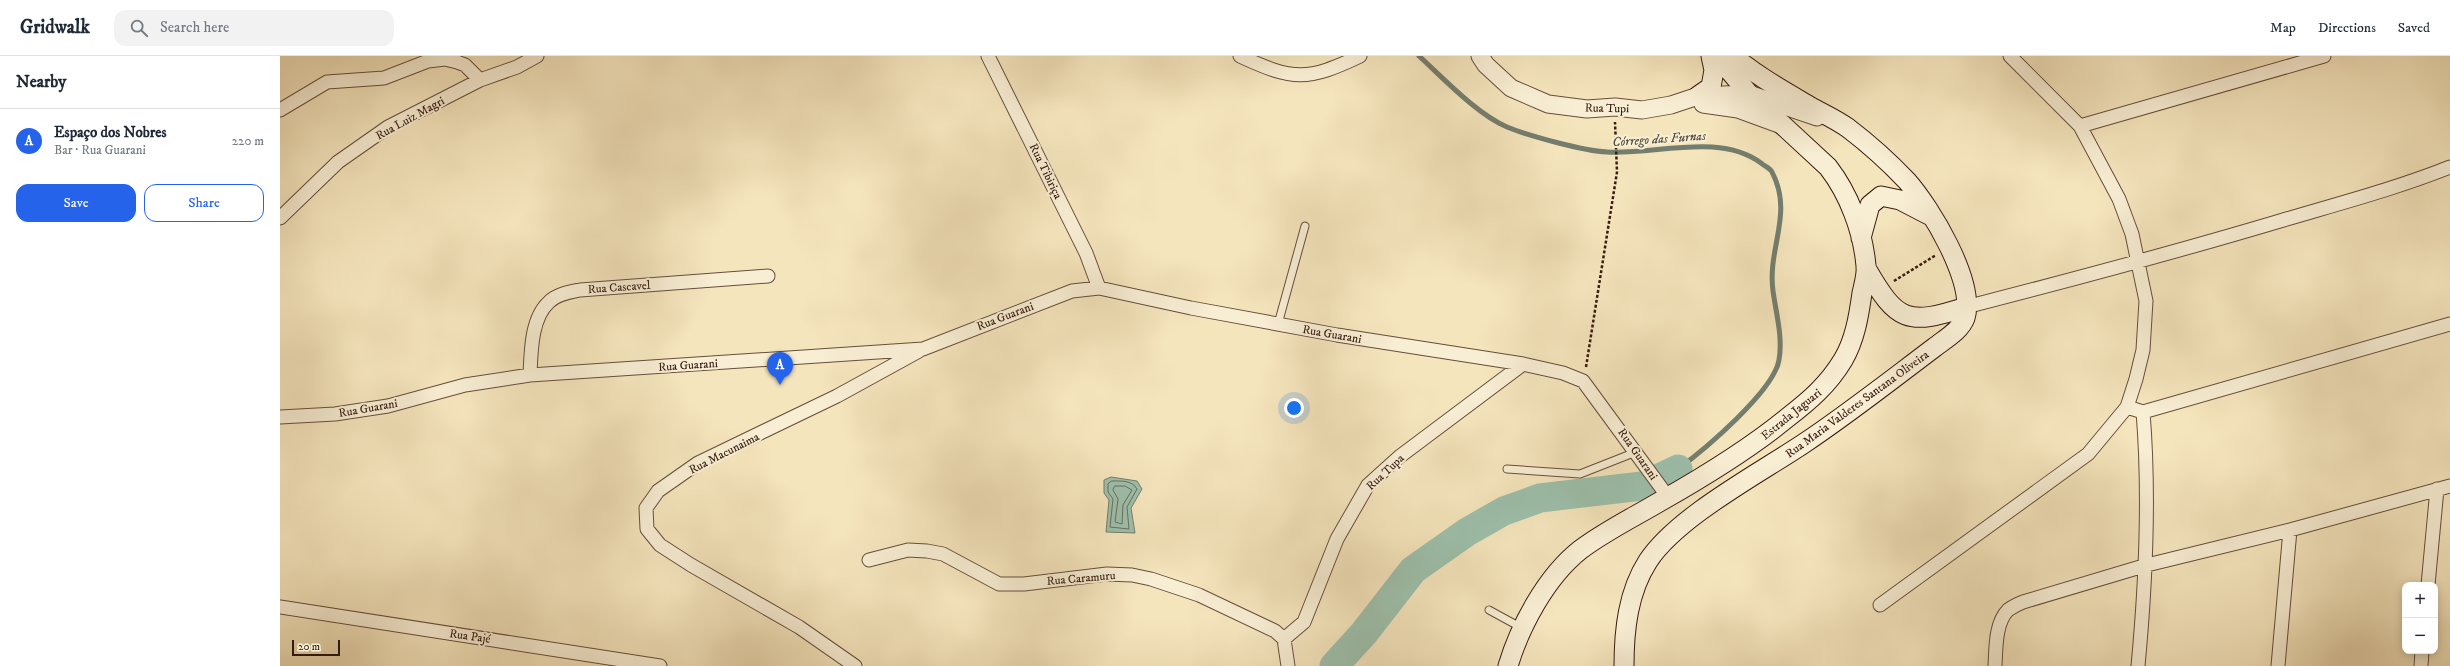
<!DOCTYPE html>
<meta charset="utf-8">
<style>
:root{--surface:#fff;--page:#f2f2f3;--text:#1f2937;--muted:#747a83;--line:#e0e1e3;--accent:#2563eb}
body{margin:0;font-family:"IM FELL DW Pica",serif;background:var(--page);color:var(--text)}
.controls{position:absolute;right:12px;bottom:12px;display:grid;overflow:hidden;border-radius:8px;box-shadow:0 2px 10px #0003}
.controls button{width:36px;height:36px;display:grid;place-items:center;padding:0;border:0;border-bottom:1px solid var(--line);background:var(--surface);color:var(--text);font:20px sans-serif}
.scale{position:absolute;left:12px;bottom:10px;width:48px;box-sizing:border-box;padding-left:4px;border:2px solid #371b10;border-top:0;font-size:11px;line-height:14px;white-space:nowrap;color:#371b10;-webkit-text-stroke:3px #f8eed4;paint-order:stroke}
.you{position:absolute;left:1014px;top:352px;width:14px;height:14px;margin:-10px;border:3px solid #fff;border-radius:50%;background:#1a73e8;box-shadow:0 0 0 6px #1a73e833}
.badge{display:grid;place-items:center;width:26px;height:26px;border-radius:50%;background:var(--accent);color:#fff;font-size:13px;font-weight:700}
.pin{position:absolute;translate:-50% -33px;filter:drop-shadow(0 1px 2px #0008)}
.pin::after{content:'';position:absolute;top:21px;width:14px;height:12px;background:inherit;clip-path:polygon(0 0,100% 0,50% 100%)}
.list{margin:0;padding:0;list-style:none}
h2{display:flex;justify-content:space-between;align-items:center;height:52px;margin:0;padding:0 16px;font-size:17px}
h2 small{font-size:13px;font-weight:400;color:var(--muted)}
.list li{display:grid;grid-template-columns:26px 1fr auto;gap:12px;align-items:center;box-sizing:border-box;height:64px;padding:0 16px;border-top:1px solid var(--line)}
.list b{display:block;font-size:15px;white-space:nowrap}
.list p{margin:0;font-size:13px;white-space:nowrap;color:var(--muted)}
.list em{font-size:13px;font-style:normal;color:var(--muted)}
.actions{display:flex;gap:8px;padding:12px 16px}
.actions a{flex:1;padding:9px 0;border:1px solid var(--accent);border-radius:12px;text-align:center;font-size:14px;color:var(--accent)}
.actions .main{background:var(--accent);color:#fff}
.icon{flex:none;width:22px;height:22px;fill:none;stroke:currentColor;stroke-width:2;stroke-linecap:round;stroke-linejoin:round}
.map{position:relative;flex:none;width:2170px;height:610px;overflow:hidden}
header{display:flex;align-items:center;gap:24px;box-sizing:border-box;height:56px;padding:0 20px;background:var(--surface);border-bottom:1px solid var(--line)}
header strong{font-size:19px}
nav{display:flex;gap:22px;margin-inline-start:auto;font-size:14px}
.search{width:280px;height:36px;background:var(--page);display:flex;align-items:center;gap:10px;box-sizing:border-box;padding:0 14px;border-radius:12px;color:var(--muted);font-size:15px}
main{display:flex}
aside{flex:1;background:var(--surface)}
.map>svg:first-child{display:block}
</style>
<header>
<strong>Gridwalk</strong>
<div class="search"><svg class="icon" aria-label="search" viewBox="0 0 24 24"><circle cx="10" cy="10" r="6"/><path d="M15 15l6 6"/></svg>Search here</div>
<nav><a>Map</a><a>Directions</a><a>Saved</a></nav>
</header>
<main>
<aside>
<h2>Nearby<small></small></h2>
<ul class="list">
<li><span class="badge">A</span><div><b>Espaço dos Nobres</b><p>Bar · Rua Guarani</p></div><em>220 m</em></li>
</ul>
<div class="actions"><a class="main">Save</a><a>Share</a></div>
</aside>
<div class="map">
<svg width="2170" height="610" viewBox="0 0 2170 610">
<rect width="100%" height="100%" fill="#f5e5bd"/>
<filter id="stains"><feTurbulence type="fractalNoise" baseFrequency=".005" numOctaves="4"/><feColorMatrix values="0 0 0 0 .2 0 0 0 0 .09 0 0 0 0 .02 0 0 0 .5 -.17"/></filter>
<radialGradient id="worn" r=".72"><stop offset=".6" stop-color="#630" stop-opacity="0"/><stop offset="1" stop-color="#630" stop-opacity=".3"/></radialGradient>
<path fill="#9dc0ac" stroke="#747e6e" d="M831,421L857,425L862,433L851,452L855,477L826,476L829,444L824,437V424Z"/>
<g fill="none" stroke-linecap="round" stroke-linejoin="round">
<path stroke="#6a6e5e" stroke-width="1" d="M832,425C841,425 852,424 857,433L847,451L849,473L830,471L833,443L828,436V428Z
M835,430H845L852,434L843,449L842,468L835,466L838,443L833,434Z"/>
<path stroke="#747e6e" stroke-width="5" d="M1139,0C1163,22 1198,59 1227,71C1249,80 1304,95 1327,96C1376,99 1439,76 1481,107C1484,110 1490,112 1492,116C1514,158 1487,192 1493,235C1496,257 1503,281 1499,304C1494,335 1424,394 1398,413"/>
<path stroke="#9dc0ac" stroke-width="29" d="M1054,610L1084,577L1133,514L1187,476L1224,455L1260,442L1362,430L1398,413"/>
<defs>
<path id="service" d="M998,268L1025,170
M1227,413L1300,418L1356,396
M1209,554L1242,572"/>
<path id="minor" d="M708,0L806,197L819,232
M960,0C1014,25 1027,25 1080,0
M0,54L47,26L104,22L148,5L165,3L177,6L185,9L200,24
M1800,70L2044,0
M0,162L58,106L108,71L200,24L237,11L257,0
M1686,251C1791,224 1896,196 2000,165C2057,148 2115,133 2170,111
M250,319C251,296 251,262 269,246C277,238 290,236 300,234L488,220
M1847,351L1863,356L2170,268
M0,361L55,358L108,350L185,329L250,319L643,293L792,235L819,232L911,252L1057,279L1243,308L1283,317L1303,325L1388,441
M589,504L628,494L647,495L663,498L719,528H744L827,518L852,519L871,523L919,539L995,575L1004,583L1008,610
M2148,529L2157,433
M1600,549L1808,398L1847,351L1856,323L1863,294L1866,245L1852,178L1839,143L1800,70L1730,0
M0,551L380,610
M1004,583L1024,566L1057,483L1088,429L1119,401L1243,308
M575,610L519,571L411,509L380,489L367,473L366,452L378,435L418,407L557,340L639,295
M1715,610C1716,593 1715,567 1728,554C1732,551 1738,548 1743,546L1867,509L2010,474L2170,430
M1858,610C1866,525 1870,441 1863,356
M1998,610L2010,474
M2141,610L2142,595"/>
<path id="tertiary" d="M1200,0L1206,9L1231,32L1268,48L1307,53L1335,51L1362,54L1391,49L1418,40L1469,38L1537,61
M1423,48L1458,53L1499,68"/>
<path id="secondary" d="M1418,40L1431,31L1434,14L1431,0
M1581,182L1590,149L1601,140L1620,144L1649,159
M1586,212C1617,266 1627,270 1686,251
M1228,610C1240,570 1266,521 1300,494C1325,475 1354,461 1381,445C1425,420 1468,394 1507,362C1529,345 1548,329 1563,304C1575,284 1579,259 1582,237C1584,228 1587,218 1586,210C1583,175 1569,138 1548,111L1469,38L1437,0
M1344,610C1344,574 1348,536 1368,505C1397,461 1478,418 1523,388C1568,358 1611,324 1655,291C1665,283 1680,275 1685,262C1696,226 1650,151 1627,125C1609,106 1589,88 1568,72C1557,64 1544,58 1531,51C1504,35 1477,20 1453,0"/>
</defs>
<use href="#service" stroke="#664e3b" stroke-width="9"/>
<use href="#minor" stroke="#664e3b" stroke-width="15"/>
<use href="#tertiary" stroke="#664e3b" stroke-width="19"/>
<use href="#secondary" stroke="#371b10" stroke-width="21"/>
<path stroke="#371b10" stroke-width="2.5" stroke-dasharray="3 2" stroke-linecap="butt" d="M1614,225L1656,199
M1306,311L1337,116L1335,66"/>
<use href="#service" stroke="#f8eed4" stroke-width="7"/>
<use href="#minor" stroke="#f8eed4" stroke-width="13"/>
<use href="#tertiary" stroke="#f8eed4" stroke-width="17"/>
<use href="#secondary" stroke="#f8eed4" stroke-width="19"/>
</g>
<g text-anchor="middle" stroke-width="4" stroke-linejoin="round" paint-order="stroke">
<g font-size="12" fill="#371b10" stroke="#f8eed4">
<text transform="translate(1327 52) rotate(1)" y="4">Rua Tupi</text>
<text transform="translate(130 62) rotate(-29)" y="4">Rua Luiz Magri</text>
<text transform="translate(766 115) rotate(64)" y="4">Rua Tibiriça</text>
<text transform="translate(339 231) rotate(-4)" y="4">Rua Cascavel</text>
<text transform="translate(725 260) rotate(-21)" y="4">Rua Guarani</text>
<text transform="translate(1052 278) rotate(10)" y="4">Rua Guarani</text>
<text transform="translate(408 309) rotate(-4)" y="4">Rua Guarani</text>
<text transform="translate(1577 348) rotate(-36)" y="4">Rua Maria Valderes Santana Oliveira</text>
<text transform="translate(88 352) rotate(-10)" y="4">Rua Guarani</text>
<text transform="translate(1511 358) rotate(-39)" y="4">Estrada Jaguari</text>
<text transform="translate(444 397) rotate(-27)" y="4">Rua Macunaima</text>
<text transform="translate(1358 398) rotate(55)" y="4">Rua Guarani</text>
<text transform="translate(1105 416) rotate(-43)" y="4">Rua Tupa</text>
<text transform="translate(801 522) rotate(-5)" y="4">Rua Caramuru</text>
<text transform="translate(190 580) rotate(8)" y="4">Rua Pajé</text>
</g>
<g font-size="13" font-style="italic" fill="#564d3f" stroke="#f8eed4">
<text transform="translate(1379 82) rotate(-4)" y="5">Córrego das Furnas</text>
</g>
</g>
<rect width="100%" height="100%" filter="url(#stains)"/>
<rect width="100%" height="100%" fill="url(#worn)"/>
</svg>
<div class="controls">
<button>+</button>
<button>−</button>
</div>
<div class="scale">20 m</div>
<div class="you"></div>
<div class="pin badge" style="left:500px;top:329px">A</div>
</div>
</main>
